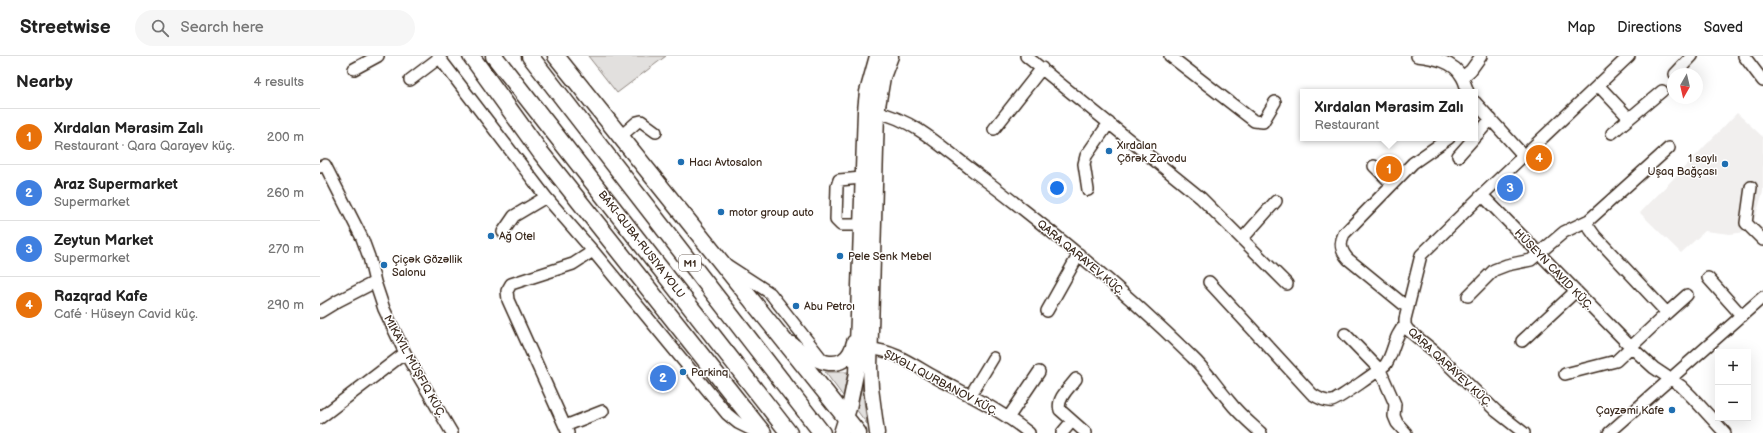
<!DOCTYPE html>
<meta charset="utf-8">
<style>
:root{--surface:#fff;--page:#f6f6f6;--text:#222;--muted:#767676;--line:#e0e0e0;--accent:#b45309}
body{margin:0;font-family:"Balsamiq Sans",sans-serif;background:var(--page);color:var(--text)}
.controls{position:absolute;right:12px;bottom:12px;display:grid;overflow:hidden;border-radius:0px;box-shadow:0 4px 16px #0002}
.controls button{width:36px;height:36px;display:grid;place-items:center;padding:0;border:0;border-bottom:1px solid var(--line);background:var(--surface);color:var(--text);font:20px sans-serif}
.compass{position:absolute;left:1347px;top:12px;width:36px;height:36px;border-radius:50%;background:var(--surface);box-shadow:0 4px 16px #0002;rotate:188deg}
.you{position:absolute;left:737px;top:132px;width:14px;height:14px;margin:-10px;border:3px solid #fff;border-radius:50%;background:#1a73e8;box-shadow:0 0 0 6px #1a73e833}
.badge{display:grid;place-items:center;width:26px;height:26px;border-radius:50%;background:var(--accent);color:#fff;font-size:13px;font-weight:700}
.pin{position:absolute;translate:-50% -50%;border:2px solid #fff;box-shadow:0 1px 4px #0006}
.popup{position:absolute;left:980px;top:33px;width:178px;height:52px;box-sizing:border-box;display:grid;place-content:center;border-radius:0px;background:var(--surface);filter:drop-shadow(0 1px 3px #0005);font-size:13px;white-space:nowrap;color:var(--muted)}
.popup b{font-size:15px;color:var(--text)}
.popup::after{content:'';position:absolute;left:50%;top:100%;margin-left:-8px;border:8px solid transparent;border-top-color:var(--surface)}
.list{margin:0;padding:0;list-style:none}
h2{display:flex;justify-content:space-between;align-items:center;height:52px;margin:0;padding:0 16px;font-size:17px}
h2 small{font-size:13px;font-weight:400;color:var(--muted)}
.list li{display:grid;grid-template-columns:26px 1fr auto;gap:12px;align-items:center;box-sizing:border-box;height:56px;padding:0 16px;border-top:1px solid var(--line)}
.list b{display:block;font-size:15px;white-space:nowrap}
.list p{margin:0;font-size:13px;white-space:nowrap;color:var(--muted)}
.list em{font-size:13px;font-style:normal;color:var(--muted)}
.icon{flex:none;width:22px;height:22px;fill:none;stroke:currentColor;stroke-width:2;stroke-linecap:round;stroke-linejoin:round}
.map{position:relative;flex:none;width:1443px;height:377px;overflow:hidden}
header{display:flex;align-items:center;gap:24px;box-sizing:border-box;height:56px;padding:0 20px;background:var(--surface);border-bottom:1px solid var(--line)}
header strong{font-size:19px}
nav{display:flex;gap:22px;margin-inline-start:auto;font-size:14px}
.search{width:280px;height:36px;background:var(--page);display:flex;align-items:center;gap:10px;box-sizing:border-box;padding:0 14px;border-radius:22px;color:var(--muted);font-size:15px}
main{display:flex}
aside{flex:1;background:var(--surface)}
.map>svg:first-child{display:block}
</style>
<header>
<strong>Streetwise</strong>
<div class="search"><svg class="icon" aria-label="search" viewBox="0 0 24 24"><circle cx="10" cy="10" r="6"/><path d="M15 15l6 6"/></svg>Search here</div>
<nav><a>Map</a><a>Directions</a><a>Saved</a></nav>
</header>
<main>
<aside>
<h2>Nearby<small>4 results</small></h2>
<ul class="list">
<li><span class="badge" style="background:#e8710a">1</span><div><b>Xırdalan Mərasim Zalı</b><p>Restaurant · Qara Qarayev küç.</p></div><em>200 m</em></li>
<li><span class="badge" style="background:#3f7fe0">2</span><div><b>Araz Supermarket</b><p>Supermarket</p></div><em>260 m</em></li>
<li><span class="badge" style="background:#3f7fe0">3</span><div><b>Zeytun Market</b><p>Supermarket</p></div><em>270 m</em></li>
<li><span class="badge" style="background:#e8710a">4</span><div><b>Razqrad Kafe</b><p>Café · Hüseyn Cavid küç.</p></div><em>290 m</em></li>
</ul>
</aside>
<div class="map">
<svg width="1443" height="377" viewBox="0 0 1443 377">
<rect width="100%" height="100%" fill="#fff"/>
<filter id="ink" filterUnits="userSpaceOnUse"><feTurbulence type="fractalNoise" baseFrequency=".025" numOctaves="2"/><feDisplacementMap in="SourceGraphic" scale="8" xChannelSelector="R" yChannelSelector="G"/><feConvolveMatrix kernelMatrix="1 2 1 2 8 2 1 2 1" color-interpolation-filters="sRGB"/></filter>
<g filter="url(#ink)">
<path fill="#f1efee" d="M1417,57L1443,81V136L1433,169L1426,176L1410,178L1385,175L1361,197L1320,157Z"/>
<path fill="#e2e0de" stroke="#8e857e" d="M268,0H346L297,37Z
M505,316H528L523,340Z
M542,330L547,368L536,353Z"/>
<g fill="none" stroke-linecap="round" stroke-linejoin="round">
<defs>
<path id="minor" d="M118,0L226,141L273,195L407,358L418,367L438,377
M706,0L881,142L967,228
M850,0L934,65L943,66L955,46
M1097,0C1113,2 1134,5 1142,21C1145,26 1146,31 1148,36
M1309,0L1162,139L1311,291L1334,312L1361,330L1372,341L1405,377
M1424,0L1443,25
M34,13L58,0
M1355,18L1372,0
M1143,21L1151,14L1161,0
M90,24L119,2
M1278,29L1309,62
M1155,46L1203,99
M557,56C594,64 623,92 652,114C729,172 803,233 872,301C886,314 896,330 909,345C918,357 930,367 941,377
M674,73L722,12
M1292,77L1342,35
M301,80L317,66L321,65L336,76
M1155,81L1171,63
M1138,100L1154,82
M1054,110L1072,128
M0,111L5,109L42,182L49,201L55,226L64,253L85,297L132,377
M1431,131L1426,167L1443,184
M768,134L764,108L766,100L789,67
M1162,139L1101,199L1085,263V269L1088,274L1114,295L1176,355L1204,377
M541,169H521L516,164L517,130L519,124L542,122
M183,176L194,160L226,141
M923,182L956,145
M407,209L450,237L504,306
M1388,222L1422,260
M889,226L992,338C998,342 1005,346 1012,345C1016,345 1064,311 1066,308C1074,296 1074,279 1085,269
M1148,240L1174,214L1187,209L1211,204L1244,176L1269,164L1349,92
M1088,252L1028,203C1021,195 1019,188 1024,178L1093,107L1129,82
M727,255L759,198
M0,256L18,245L55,226
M1347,257L1367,239
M1025,278L1060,314L1075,348L1074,360L1077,367L1086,377
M1202,285L1256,235
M551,293C574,294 595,310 615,321C646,338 681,354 709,377
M1245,318L1296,305L1347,257L1275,180L1265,166
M756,323C750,331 736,343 740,354L766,377
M650,340L673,302
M0,362L85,297
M688,362L719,316
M245,370L283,355
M248,377L188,244L187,235L191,228L253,208L273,195
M742,377L752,365
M1289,377L1443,241"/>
<path id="major" d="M470,287C489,302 525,324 534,286
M521,377L529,352L536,318L545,55L547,36L557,0
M557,377L551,332L550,311L557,56L563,21L571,0"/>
<path id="highway" d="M151,0L221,97L443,377
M174,0L469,377
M210,0L502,377
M236,0L538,377"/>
</defs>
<use href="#minor" stroke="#3b2a1e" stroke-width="14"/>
<use href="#major" stroke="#3b2a1e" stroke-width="17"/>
<use href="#highway" stroke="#3b2a1e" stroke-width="19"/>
<use href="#minor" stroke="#fff" stroke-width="11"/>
<use href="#major" stroke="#fff" stroke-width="14"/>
<use href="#highway" stroke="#fff" stroke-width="16"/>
</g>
</g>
<g fill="#1f6fb2" stroke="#fff" stroke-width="1.5">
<circle cx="789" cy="95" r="4"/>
<circle cx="361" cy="106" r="4"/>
<circle cx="1405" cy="108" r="4"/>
<circle cx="401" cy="156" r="4"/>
<circle cx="171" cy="180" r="4"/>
<circle cx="520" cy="200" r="4"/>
<circle cx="64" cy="209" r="4"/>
<circle cx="476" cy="250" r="4"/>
<circle cx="363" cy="316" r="4"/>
<circle cx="1352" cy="354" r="4"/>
</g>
<g text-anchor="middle" stroke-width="3" stroke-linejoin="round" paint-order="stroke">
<rect fill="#fff" stroke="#766a62" stroke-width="1" x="359" y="199" width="22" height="16" rx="3"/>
<g font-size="10" font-weight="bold" fill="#3b2a1e">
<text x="370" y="211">M1</text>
</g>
<g font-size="11" fill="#3b2a1e" stroke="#fff" text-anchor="start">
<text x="797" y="93">Xırdalan<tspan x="797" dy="13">Çörək Zavodu</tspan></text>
<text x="1397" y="106" text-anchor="end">1 saylı<tspan x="1397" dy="13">Uşaq Bağçası</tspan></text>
<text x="369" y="110">Hacı Avtosalon</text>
<text x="409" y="160">motor group auto</text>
<text x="179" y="184">Ağ Otel</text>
<text x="528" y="204">Pele Senk Mebel</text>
<text x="72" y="207">Çiçək Gözəllik<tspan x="72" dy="13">Salonu</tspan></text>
<text x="484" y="254">Abu Petroı</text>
<text x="371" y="320">Parkinq</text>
<text x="1344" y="358" text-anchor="end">Çayzəmi Kafe</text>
</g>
<g font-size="11" fill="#3b2a1e" stroke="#fff">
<text transform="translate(322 188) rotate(52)" y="4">BAKI-QUBA-RUSIYA YOLU</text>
<text transform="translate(761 201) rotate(40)" y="4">QARA QARAYEV KÜÇ.</text>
<text transform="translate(1234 213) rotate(46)" y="4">HÜSEYN CAVID KÜÇ.</text>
<text transform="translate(95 310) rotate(61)" y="4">MIKAYIL MÜŞFIQ KÜÇ.</text>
<text transform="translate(1130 311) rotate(43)" y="4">QARA QARAYEV KÜÇ.</text>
<text transform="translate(621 326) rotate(28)" y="4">ŞIXƏLI QURBANOV KÜÇ.</text>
</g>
</g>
</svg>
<div class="controls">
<button>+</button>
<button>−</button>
</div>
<svg class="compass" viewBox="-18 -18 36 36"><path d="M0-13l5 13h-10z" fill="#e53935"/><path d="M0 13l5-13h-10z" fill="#767676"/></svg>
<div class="you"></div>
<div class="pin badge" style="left:1069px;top:113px;background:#e8710a">1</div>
<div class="popup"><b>Xırdalan Mərasim Zalı</b>Restaurant</div>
<div class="pin badge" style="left:343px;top:322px;background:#3f7fe0">2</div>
<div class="pin badge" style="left:1190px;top:132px;background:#3f7fe0">3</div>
<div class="pin badge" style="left:1219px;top:102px;background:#e8710a">4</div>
</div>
</main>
